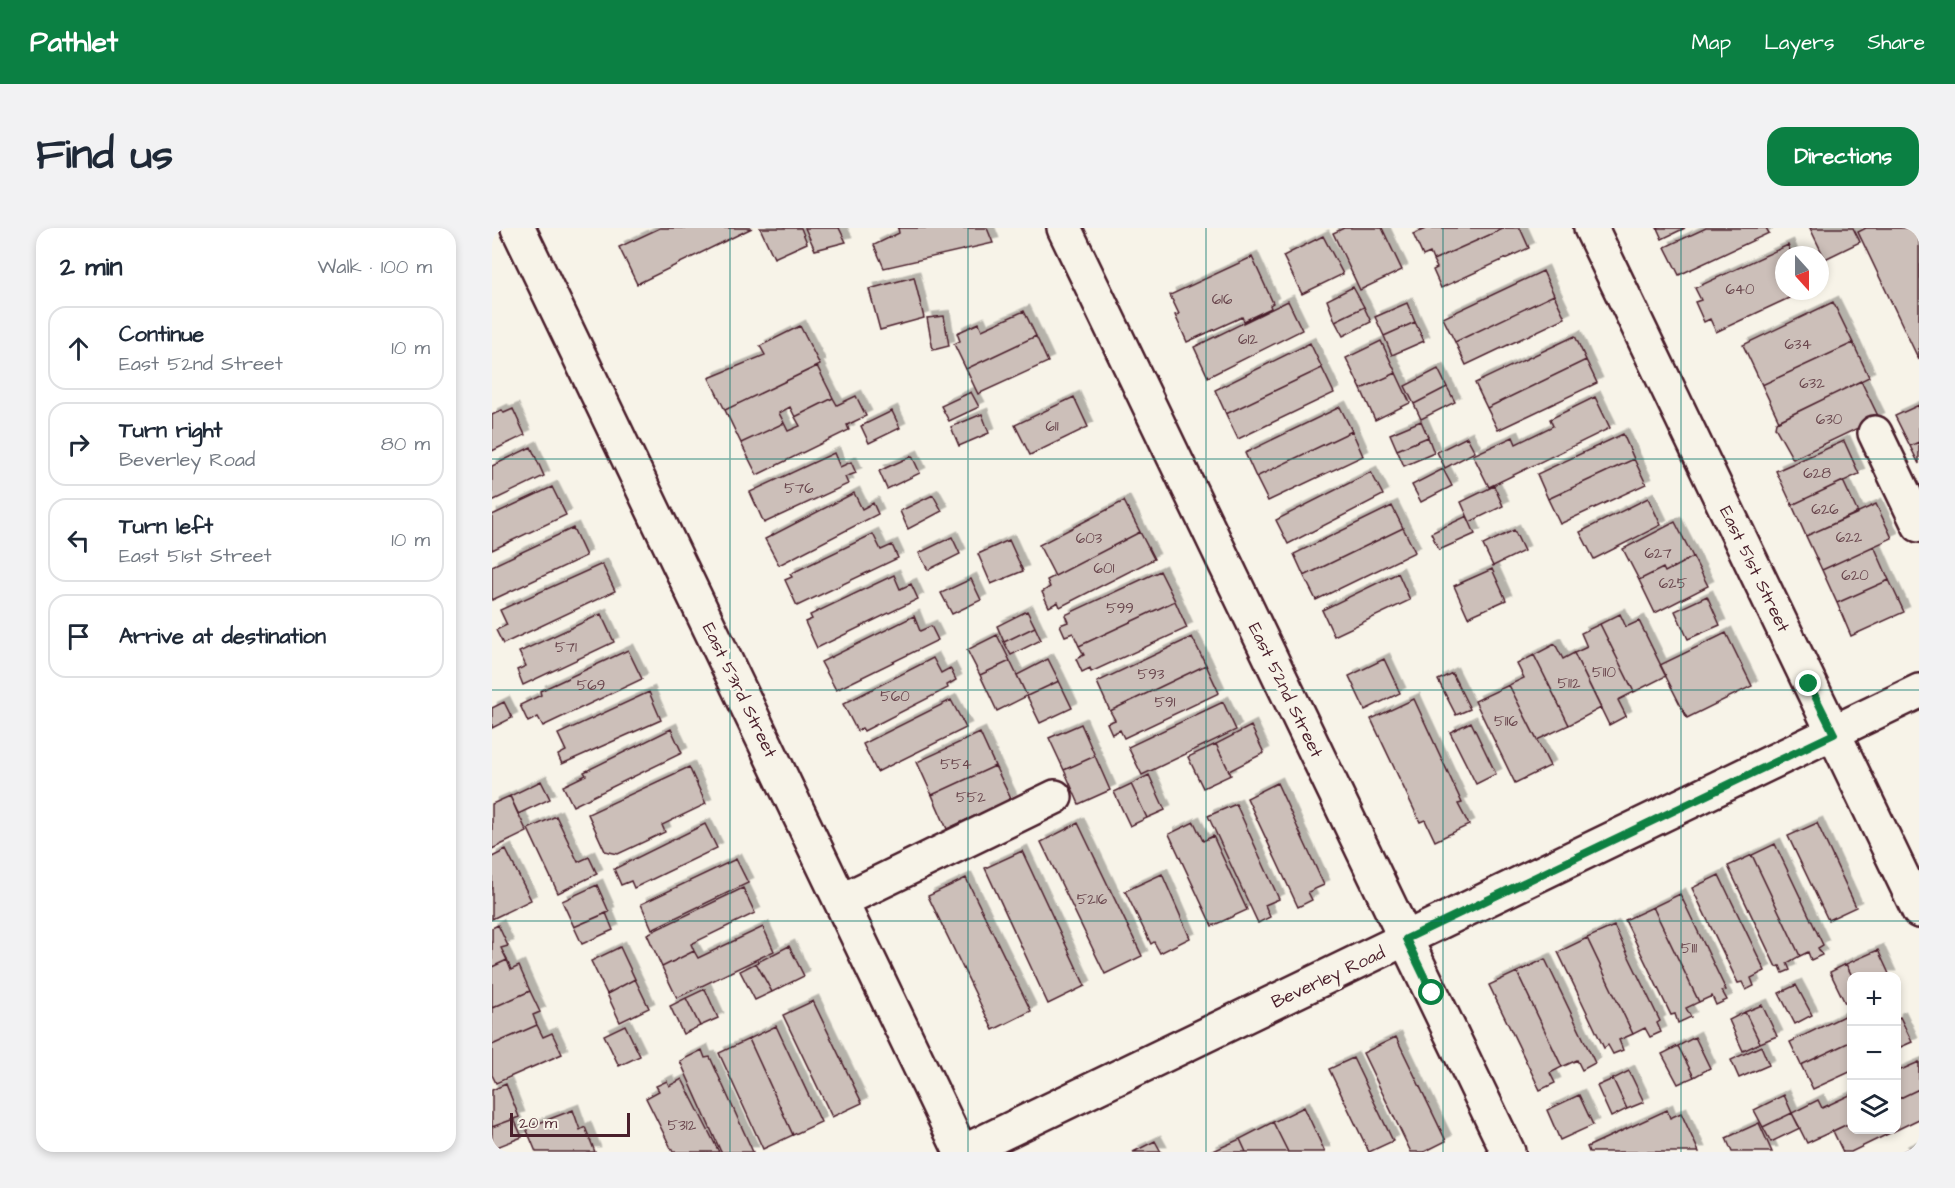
<!DOCTYPE html>
<meta charset="utf-8">
<style>
:root{--surface:#fff;--page:#f2f2f3;--text:#1f2937;--muted:#747a83;--line:#e0e1e3;--accent:#0b8043}
body{margin:0;font-family:"Architects Daughter",sans-serif;background:var(--page);color:var(--text)}
.controls{position:absolute;right:18px;bottom:18px;display:grid;overflow:hidden;border-radius:12px;box-shadow:0 3px 9px #0003}
.controls button{width:54px;height:54px;display:grid;place-items:center;padding:0;border:0;border-bottom:2px solid var(--line);background:var(--surface);color:var(--text);font:30px sans-serif}
.compass{position:absolute;left:1283px;top:18px;width:54px;height:54px;border-radius:50%;background:var(--surface);box-shadow:0 3px 9px #0003;rotate:159deg}
.scale{position:absolute;left:18px;bottom:15px;width:120px;box-sizing:border-box;padding-left:6px;border:3px solid #4a1f2b;border-top:0;font-size:16px;line-height:21px;white-space:nowrap;color:#4a1f2b;-webkit-text-stroke:4px #f7f3e8;paint-order:stroke}
.stop{position:absolute;width:18px;height:18px;margin:-14px;border:4px solid #0b8043;border-radius:50%;background:#fff}
.stop.end{background:#0b8043;border-color:#fff;box-shadow:0 2px 6px #0008}
.list{margin:0;padding:0;list-style:none}
h2{display:flex;justify-content:space-between;align-items:center;height:78px;margin:0;padding:0 24px;font-size:26px}
h2 small{font-size:20px;font-weight:400;color:var(--muted)}
.list li{display:grid;grid-template-columns:39px 1fr auto;gap:18px;align-items:center;box-sizing:border-box;height:84px;margin:0 12px 12px;padding:0 12px;border:2px solid var(--line);border-radius:18px}
.list b{display:block;font-size:22px;white-space:nowrap}
.list p{margin:0;font-size:20px;white-space:nowrap;color:var(--muted)}
.list em{font-size:20px;font-style:normal;color:var(--muted)}
.icon{flex:none;width:33px;height:33px;fill:none;stroke:currentColor;stroke-width:2;stroke-linecap:round;stroke-linejoin:round}
.map{position:relative;flex:none;width:1427px;height:924px;overflow:hidden;border-radius:18px}
header{display:flex;align-items:center;gap:36px;box-sizing:border-box;height:84px;padding:0 30px;background:var(--accent);color:#fff}
header strong{font-size:28px}
nav{display:flex;gap:33px;margin-inline-start:auto;font-size:21px}
.intro{display:flex;align-items:center;justify-content:space-between;box-sizing:border-box;height:144px;padding:0 36px}
h1{margin:0;font-size:42px}
.button{padding:15px 27px;border-radius:18px;background:var(--accent);color:#fff;font-size:21px;font-weight:700}
main{display:flex;gap:36px;padding:0 36px}
aside{flex:1;background:var(--surface);border-radius:18px;box-shadow:0 3px 9px #0003}
.map>svg:first-child{display:block}
</style>
<header>
<strong>Pathlet</strong>
<nav><a>Map</a><a>Layers</a><a>Share</a></nav>
</header>
<div class="intro"><h1>Find us</h1><a class="button">Directions</a></div>
<main>
<aside>
<h2>2 min<small>Walk · 100 m</small></h2>
<ul class="list">
<li><svg class="icon" aria-label="ahead" viewBox="0 0 24 24"><path d="M12 20V5M6 11l6-6 6 6"/></svg><div><b>Continue</b><p>East 52nd Street</p></div><em>10 m</em></li>
<li><svg class="icon" aria-label="right" viewBox="0 0 24 24"><path d="M7 20v-9h11M14 6l5 5-5 5"/></svg><div><b>Turn right</b><p>Beverley Road</p></div><em>80 m</em></li>
<li><svg class="icon" aria-label="left" viewBox="0 0 24 24"><path d="M17 20v-9H6M10 6l-5 5 5 5"/></svg><div><b>Turn left</b><p>East 51st Street</p></div><em>10 m</em></li>
<li><svg class="icon" aria-label="arrive" viewBox="0 0 24 24"><path d="M6 21V4h12l-3 4 3 4H6"/></svg><div><b>Arrive at destination</b></div></li>
</ul>
</aside>
<div class="map">
<svg width="1427" height="924" viewBox="0 0 1427 924">
<defs>
<filter id="shadow"><feDropShadow dx="5.5" dy="-5.5" stdDeviation="0" flood-color="#0004"/></filter>
</defs>
<rect width="100%" height="100%" fill="#f7f3e8"/>
<filter id="ink" filterUnits="userSpaceOnUse"><feTurbulence type="fractalNoise" baseFrequency=".0167" numOctaves="2"/><feDisplacementMap in="SourceGraphic" scale="12" xChannelSelector="R" yChannelSelector="G"/><feConvolveMatrix kernelMatrix="1 2 1 2 8 2 1 2 1" color-interpolation-filters="sRGB"/></filter>
<g filter="url(#ink)">
<path fill="#ccbfb9" stroke="#4a1f2b" stroke-width="1.5" filter="url(#shadow)" d="M168,0H260L145,56L127,19Z
M268,0H309L315,15L282,30Z
M313,0H347L354,14L323,22Z
M495,0L501,15L392,40L382,17L407,5L406,0Z
M852,0H890L910,42L868,62L841,5Z
M936,0H1013L941,32L938,25L931,28L921,6Z
M1013,0H1028L1037,20L949,60L941,42L945,40L941,32Z
M1165,0H1193L1170,11Z
M1214,0H1274L1277,5L1187,47L1173,19Z
M1318,0H1361L1368,14L1333,31Z
M1374,0H1427V132L1366,4Z
M831,8L851,46L810,66L791,28Z
M1296,17L1300,27H1292V63H1312L1224,104L1218,91L1212,94L1203,74L1209,72L1203,60Z
M760,29L781,75L778,77L779,80L752,93L750,89L695,114L683,87L687,86L678,67Z
M1051,43L1062,67L963,114L951,90Z
M422,49L432,90L388,102L377,61Z
M861,59L872,79L843,93L835,72Z
M1062,67L1073,90L974,137L963,114Z
M796,73L810,102L716,149L702,119Z
M1341,74L1361,115L1270,157L1251,117Z
M915,75L923,94L892,108L883,89Z
M872,79L879,94L851,108L843,93Z
M532,83L544,108L474,141L462,116L468,113L465,105L487,95L490,102Z
M452,88L457,118L441,122L435,90Z
M923,94L932,113L900,127L892,108Z
M308,98L328,137L233,182L217,150L273,127L268,118Z
M544,108L556,134L486,166L474,141Z
M1083,108L1094,132L995,180L983,155Z
M889,113L904,145L869,161L854,130Z
M818,115L830,140L734,186L723,162Z
M1361,115L1377,149L1287,193L1270,157Z
M1094,132L1105,155L1006,202L995,180Z
M325,138L341,170L303,189L298,179L287,185L292,195L249,215L233,182Z
M830,140L842,165L746,211L734,186Z
M946,141L955,159L922,176L913,158Z
M904,145L918,175L883,192L869,161Z
M1369,153L1387,190L1301,231L1283,199L1284,194Z
M955,159L963,174L929,191L922,176Z
M479,164L487,179L457,193L449,178Z
M364,168L374,188L355,197L357,202L265,247L249,215L292,195L296,203L308,198L303,189L341,170L345,177Z
M582,169L596,199L538,227L523,197Z
M1103,169L1118,200L997,259L981,227L1021,209L1024,216L1061,198L1058,191Z
M1427,177V214L1418,218L1403,188Z
M848,179L860,203L764,249L753,225Z
M21,181L33,207L0,223V187L10,182L12,185Z
M400,183L408,200L377,215L369,198Z
M490,186L497,205L467,218L459,199Z
M929,193L936,209L905,222L898,206Z
M860,203L871,228L776,273L764,249Z
M1131,206L1142,231L1056,271L1045,246Z
M936,209L942,225L912,238L905,222Z
M975,209L983,224L953,240L945,224Z
M1352,213L1367,246L1300,277L1284,243Z
M1427,214V236L1418,218Z
M39,219L52,248L0,273V238Z
M342,225L348,239L359,234L364,245L353,249L356,256L272,295L258,264Z
M420,228L428,245L395,261L387,243Z
M1142,231L1154,256L1068,296L1056,271Z
M951,241L960,258L929,274L920,257Z
M879,244L891,267L796,316L784,292Z
M1351,253L1366,285L1314,308L1300,277Z
M1002,258L1011,278L978,294L969,274Z
M60,259L74,287L0,322V287Z
M362,265L370,281L381,275L386,286L287,337L273,311Z
M441,267L450,283L416,301L408,283Z
M1156,270L1169,297L1102,331L1088,304Z
M632,273L648,304L563,348L547,317Z
M1384,276L1400,310L1330,342L1314,308Z
M900,278L911,300L812,348L802,326Z
M975,288L983,306L947,322L939,305Z
M1183,294L1201,329L1173,344L1171,340L1147,352L1131,321Z
M81,300L94,328L0,372V338Z
M911,300L923,324L824,372L812,348Z
M1022,302L1032,323L1001,338L991,317Z
M648,304L662,331L568,379L566,374L557,379L550,364L558,359L555,352Z
M381,306L389,322L400,317L406,330L305,378L293,352L300,349L298,346Z
M460,309L468,326L436,342L427,325Z
M517,312L531,343L499,356L486,326Z
M1382,318L1397,352L1345,375L1330,342Z
M1201,329L1216,358L1163,385L1147,352L1171,340L1173,344Z
M110,336L123,363L11,416L4,402L15,397L8,382Z
M1000,341L1014,372L976,389L962,358Z
M668,343L683,373L587,418L581,405L573,408L568,397L576,394L573,387Z
M906,345L918,372L842,408L830,382Z
M402,347L408,361L419,356L426,371L325,420L313,394L320,391L318,387Z
M479,351L489,372L460,386L449,365Z
M1397,352L1412,384L1359,408L1345,375Z
M1215,368L1228,397L1196,411L1183,383Z
M683,373L695,400L599,444L598,440L590,444L584,431L592,427L587,418Z
M535,383L543,399L512,414L505,398Z
M109,386L122,414L31,457L25,442L34,438L27,424Z
M1128,386L1134,399L1147,393L1174,448L1142,464L1108,396Z
M422,388L428,403L439,398L446,412L344,462L329,434Z
M1108,396L1142,464L1126,472L1134,488L1117,497L1082,425L1095,419L1089,405Z
M543,399L549,412L519,427L512,414Z
M1234,405L1260,458L1195,490L1168,437Z
M505,407L518,433L488,447L475,422Z
M700,409L714,437L618,483L605,454Z
M1063,416L1071,431L1082,425L1109,480L1077,497L1042,427Z
M136,422L150,451L51,498L46,489L36,494L28,477L49,467L48,463Z
M1042,427L1077,497L1045,512L1017,457L1032,450L1025,436Z
M441,430L449,445L458,440L464,452L455,457L456,460L372,503L370,500L365,503L351,476Z
M556,431L567,453L535,468L525,447Z
M892,431L908,465L873,482L857,448Z
M518,433L535,468L505,483L488,447Z
M714,437L727,465L632,510L628,502L620,506L615,495L623,492L618,483Z
M960,445L978,481L964,487L946,452Z
M567,453L580,480L548,495L535,468Z
M1017,457L1058,538L1023,555L983,473Z
M157,464L169,492L70,536L66,527L74,523L66,506Z
M922,471L970,575L966,576L977,597L943,613L933,592L928,594L879,491Z
M459,472L474,500L385,544L371,516Z
M12,474L20,490L0,500V480Z
M731,474L744,502L650,547L636,519Z
M979,494L1004,546L984,556L958,504Z
M589,496L603,528L572,542L557,510Z
M759,498L772,525L737,543L724,516Z
M179,501L190,525L81,578L71,558L94,547L92,544Z
M488,505L503,538L440,567L425,534Z
M724,516L739,547L711,560L696,529Z
M603,528L618,562L587,576L572,542Z
M503,538L519,571L455,601L440,567Z
M197,539L214,576L170,597L173,604L126,626L113,623L96,586Z
M657,547L673,582L655,590L639,556Z
M49,553L58,571L26,586L18,568Z
M785,555L832,657L816,664L820,672L806,679L755,570Z
M639,556L655,590L638,598L622,564Z
M18,568L35,604L0,621V576Z
M744,576L787,671L773,677L778,689L766,695L716,588Z
M64,588L86,634L97,629L105,646L66,665L36,601Z
M702,594L711,613L721,608L755,682L720,698L677,606Z
M586,595L650,728L613,746L549,614Z
M1325,595L1364,679L1336,692L1296,608Z
M213,596L225,620L142,660L139,653L129,657L122,641Z
M1283,616L1331,717L1326,720L1330,727L1319,732L1316,724L1308,728L1260,627Z
M14,622L39,672L0,691V629Z
M530,623L593,758L556,776L493,640Z
M1260,627L1308,728L1295,735L1298,742L1291,745L1288,738L1284,739L1236,638Z
M244,631L256,655L160,701L149,676Z
M670,646L698,710L668,725L662,714L659,716L633,663Z
M1227,647L1273,743L1259,750L1262,758L1254,762L1250,754L1246,755L1200,660Z
M474,650L539,783L501,802L436,668Z
M105,657L117,684L82,699L70,673Z
M251,660L263,685L199,716L202,723L170,739L155,706Z
M1188,666L1234,762L1230,763L1235,772L1224,777L1220,768L1207,774L1161,679Z
M1161,679L1207,774L1194,780L1199,789L1186,795L1183,786L1179,787L1133,692Z
M114,685L121,702L90,716L82,699Z
M6,697L16,718L9,720L15,732L0,739V700Z
M1122,698L1168,793L1165,795L1169,804L1158,809L1153,800L1141,806L1095,710Z
M271,699L282,723L185,770L170,739L202,723L206,730Z
M1095,710L1141,806L1127,812L1131,822L1121,826L1116,817L1112,820L1066,724Z
M297,718L312,748L280,764L264,735Z
M128,719L143,751L115,766L99,733Z
M1386,722L1398,748H1360L1354,736Z
M1053,731L1103,835L1090,842L1085,832L1070,839L1025,744Z
M15,732L19,742L27,738L38,763L0,780V739Z
M264,735L280,764L263,772L248,743Z
M1354,736L1360,748V772L1353,775L1338,744Z
M1025,744L1070,839L1058,845L1063,855L1048,862L997,757Z
M143,751L157,780L128,794L115,766Z
M1304,757L1320,787L1303,796L1287,765Z
M213,761L226,790L208,798L194,770Z
M38,763L48,784L41,787L45,797L0,817V780Z
M194,770L208,798L191,806L178,778Z
M321,773L370,875L340,889L291,787Z
M1270,777L1285,808L1268,815L1253,784Z
M1253,784L1268,815L1251,823L1237,792Z
M1360,784V813L1309,837L1298,814Z
M1408,789L1420,814L1404,821V791Z
M45,797L51,809L60,805L70,826L4,855L0,847V817Z
M133,797L148,828L127,838L112,807Z
M284,798L329,894L301,907L257,811Z
M904,809L954,913L932,924H919L871,825Z
M1203,809L1218,840L1202,849L1186,818Z
M257,811L301,907L271,921L227,825Z
M1360,813V843L1321,861L1309,837Z
M1186,818L1202,849L1186,856L1170,826Z
M1269,818L1277,837L1247,850L1239,832Z
M210,822L213,830L218,829L261,924H229L188,833Z
M861,830L901,913L877,924L837,841Z
M1427,834V861L1404,872V844Z
M1137,843L1152,874L1135,881L1121,851Z
M190,851L227,924H181L154,870L167,863L164,858L175,853L177,858Z
M1121,851L1135,881L1119,889L1105,858Z
M14,856L27,889L0,899V862Z
M1427,861V891L1359,924H1351L1341,903L1360,894V902H1404V872Z
M1360,866V894L1315,915L1300,885L1326,872L1330,880Z
M1087,867L1101,897L1068,912L1055,882Z
M1292,867L1300,885L1271,899L1262,882Z
M812,879L833,924H796L781,894Z
M81,882L88,902L93,899L103,924H44L34,900Z
M1175,882L1178,890L1189,885L1207,924H1097L1095,919Z
M1300,885L1308,900L1279,914L1271,899Z
M22,891L30,909L0,921V899Z
M781,894L796,924H754L748,911Z
M1267,895L1280,924H1240L1234,910Z
M748,911L754,924H719Z
M663,913L669,924H641Z
M1427,916V924H1410Z"/>
<g fill="none" stroke-linecap="round" stroke-linejoin="round">
<defs>
<path id="minor" d="M26,0L469,924
M572,0L1016,924
M1099,0L1427,683
M1383,205L1427,297
M349,673L563,569
M471,924L1427,463"/>
</defs>
<use href="#minor" stroke="#4a1f2b" stroke-width="38"/>
<use href="#minor" stroke="#f7f3e8" stroke-width="33"/>
</g>
</g>
<g fill="none" stroke-linecap="round" stroke-linejoin="round" filter="url(#ink)">
<path stroke="#0b8043" stroke-width="8" d="M940,765L914,711L1342,506L1317,456"/>
</g>
<path fill="none" stroke="#0f766e" stroke-width="1.5" stroke-opacity="0.55" d="M238,0V924M476,0V924M714,0V924M951,0V924M1189,0V924M0,231H1427M0,462H1427M0,693H1427"/>
<g text-anchor="middle" stroke-width="6" stroke-linejoin="round" paint-order="stroke">
<g font-size="15" fill="#6a474e">
<text x="1248" y="66">640</text>
<text x="730" y="76">616</text>
<text x="756" y="116">612</text>
<text x="1306" y="121">634</text>
<text x="1320" y="160">632</text>
<text x="1337" y="196">630</text>
<text x="560" y="203">611</text>
<text x="1325" y="250">628</text>
<text x="307" y="265">576</text>
<text x="1333" y="286">626</text>
<text x="1357" y="314">622</text>
<text x="597" y="315">603</text>
<text x="1166" y="330">627</text>
<text x="612" y="345">601</text>
<text x="1363" y="352">620</text>
<text x="1181" y="360">625</text>
<text x="628" y="385">599</text>
<text x="74" y="424">571</text>
<text x="1112" y="449">5110</text>
<text x="659" y="451">593</text>
<text x="1077" y="460">5112</text>
<text x="99" y="462">569</text>
<text x="403" y="473">560</text>
<text x="673" y="479">591</text>
<text x="1014" y="498">5116</text>
<text x="464" y="541">554</text>
<text x="479" y="574">552</text>
<text x="600" y="676">5216</text>
<text x="1197" y="725">5111</text>
<text x="190" y="902">5312</text>
</g>
<g font-size="18" fill="#4a1f2b" stroke="#f7f3e8">
<text transform="translate(1263 341) rotate(64)" y="6">East 51st Street</text>
<text transform="translate(248 462) rotate(64)" y="6">East 53rd Street</text>
<text transform="translate(794 462) rotate(64)" y="6">East 52nd Street</text>
<text transform="translate(836 749) rotate(-25)" y="6">Beverley Road</text>
</g>
</g>
</svg>
<div class="controls">
<button>+</button>
<button>−</button>
<button><svg class="icon" aria-label="layers" viewBox="0 0 24 24"><path d="M12 4l9 5-9 5-9-5zM3 14l9 5 9-5"/></svg></button>
</div>
<svg class="compass" viewBox="-18 -18 36 36"><path d="M0-13l5 13h-10z" fill="#e53935"/><path d="M0 13l5-13h-10z" fill="#747a83"/></svg>
<div class="scale">20 m</div>
<div class="stop" style="left:940px;top:765px"></div>
<div class="stop end" style="left:1317px;top:456px"></div>
</div>
</main>
